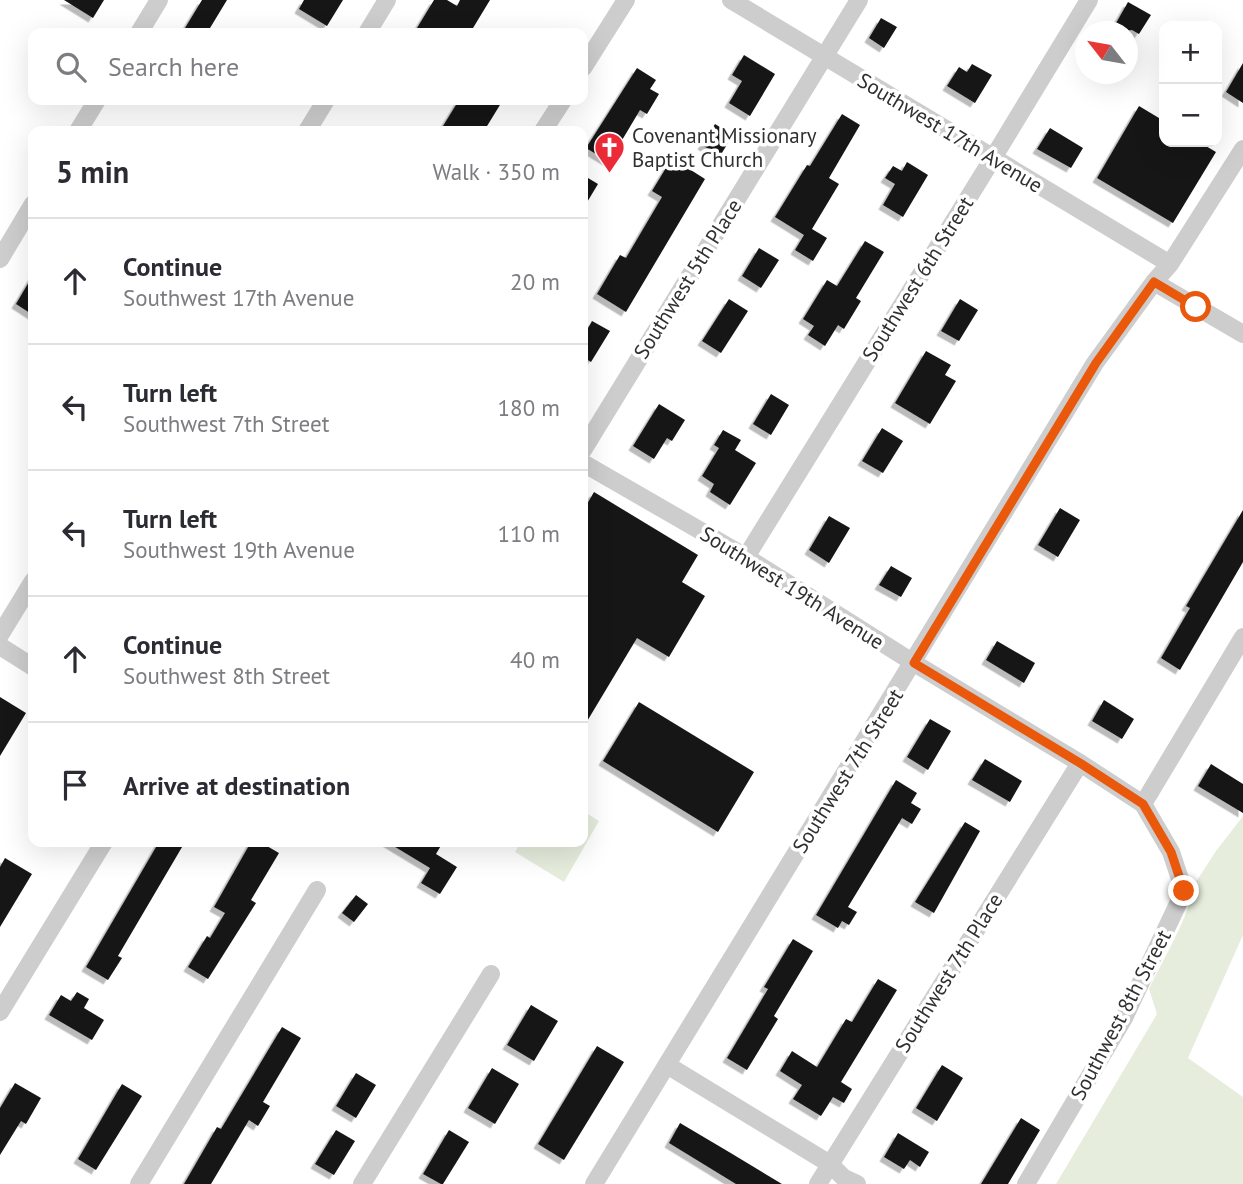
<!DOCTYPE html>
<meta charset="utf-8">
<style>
:root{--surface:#fff;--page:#f2f2f3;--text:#2b2b33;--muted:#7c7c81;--line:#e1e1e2}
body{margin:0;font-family:"PT Sans",sans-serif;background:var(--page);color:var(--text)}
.controls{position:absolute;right:21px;top:21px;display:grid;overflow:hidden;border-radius:14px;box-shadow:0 7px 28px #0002}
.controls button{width:63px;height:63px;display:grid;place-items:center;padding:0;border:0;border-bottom:2px solid var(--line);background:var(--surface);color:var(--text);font:35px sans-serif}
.compass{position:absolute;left:1075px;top:21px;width:63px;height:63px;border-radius:50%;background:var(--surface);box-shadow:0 7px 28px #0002;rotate:301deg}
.stop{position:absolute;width:21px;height:21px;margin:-16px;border:5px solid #ea580c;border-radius:50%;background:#fff}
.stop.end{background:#ea580c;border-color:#fff;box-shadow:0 2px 7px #0008}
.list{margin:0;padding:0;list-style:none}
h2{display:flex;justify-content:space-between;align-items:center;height:91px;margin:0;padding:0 28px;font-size:30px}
h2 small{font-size:23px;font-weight:400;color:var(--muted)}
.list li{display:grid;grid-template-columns:46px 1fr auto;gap:21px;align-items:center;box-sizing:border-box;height:126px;padding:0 28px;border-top:2px solid var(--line)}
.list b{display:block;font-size:26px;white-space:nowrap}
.list p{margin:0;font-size:23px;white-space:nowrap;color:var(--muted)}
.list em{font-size:23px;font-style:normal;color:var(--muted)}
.icon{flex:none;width:38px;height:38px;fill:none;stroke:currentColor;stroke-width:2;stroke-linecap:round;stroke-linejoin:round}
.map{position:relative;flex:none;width:1243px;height:1184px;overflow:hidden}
.search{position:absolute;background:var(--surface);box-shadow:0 7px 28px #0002;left:28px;top:28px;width:560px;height:77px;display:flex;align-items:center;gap:18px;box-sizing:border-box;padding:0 24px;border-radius:14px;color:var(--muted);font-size:26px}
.panel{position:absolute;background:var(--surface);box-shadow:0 7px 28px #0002;left:28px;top:126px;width:560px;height:721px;border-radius:14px}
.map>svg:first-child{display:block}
</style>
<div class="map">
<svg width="1243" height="1184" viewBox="0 0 1243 1184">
<defs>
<filter id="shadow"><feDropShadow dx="-4.5" dy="4.5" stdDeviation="0" flood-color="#0004"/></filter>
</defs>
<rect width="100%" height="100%" fill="#fff"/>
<path fill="#e6eddd" d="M583,811L599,821L564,882L515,852L521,842H583Z
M1243,816V935L1188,1058L1243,1097V1184H1056L1157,1014L1149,989C1159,967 1194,908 1192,888L1216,851Z"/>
<path fill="#171717" filter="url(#shadow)" d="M64,0H104L93,18Z
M202,0H227L207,33H182Z
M304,0H343L327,26L299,9Z
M434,0H447L457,6L460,0H490L470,33H414Z
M1128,2L1151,15L1139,34L1132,30L1111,32Z
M881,18L897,27L884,48L869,38Z
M744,55L775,74L750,116L729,103L742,81L732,75Z
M1243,63V103L1226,92Z
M972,64L992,75L975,103L947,86L959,67L967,72Z
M637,68L656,80L650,89L659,94L647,114L640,110L609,162L586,148Z
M459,100H503L484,131H440Z
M1139,106L1164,121V142H1199L1216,152L1173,223L1097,178Z
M842,114L860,125L829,178L839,184L812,229L827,238L813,261L795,250L804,235L775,217L807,165L810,166Z
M715,124L733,135L720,156L702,145Z
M1050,128L1083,148L1071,168L1037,149Z
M672,158L705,179L626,312L597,294L620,255L626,258L662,197L652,191Z
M907,162L928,175L903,217L883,205L895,184L885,178L893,166L902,171Z
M583,175L598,184L583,209Z
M865,241L884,252L856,298L861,301L844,329L838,325L825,346L808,335L814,326L803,319L827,280L837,286Z
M759,248L779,260L761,288L742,276Z
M33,275V315L16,304Z
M729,299L748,311L721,353L702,341Z
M960,299L978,310L959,341L941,331Z
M592,321L610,331L591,362L583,357V337Z
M926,351L951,365L945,375L956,381L930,424L895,403Z
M771,394L789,405L771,435L753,424Z
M659,404L685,420L672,441L667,438L654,459L633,446Z
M882,428L903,441L883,473L862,461Z
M723,430L741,440L735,450L756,463L730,505L710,492L714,484L702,476L719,448L714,445Z
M594,492L698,555L682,582L705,596L669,657L637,638L583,728V511Z
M1060,508L1080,520L1058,557L1038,545Z
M1243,510V562L1180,670L1161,658L1190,608L1186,606Z
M829,516L850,528L829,563L809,550Z
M891,566L912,578L901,597L879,585Z
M997,641L1035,663L1024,683L986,660Z
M0,697L26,713L0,756Z
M1104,700L1134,719L1122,739L1092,721Z
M639,702L754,772L718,832L603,761Z
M930,719L951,731L928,770L907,757Z
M985,759L1022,781L1010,802L972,780Z
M1211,764L1243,784V813L1198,786Z
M896,780L917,793L911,803L921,809L912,824L902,818L848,907L857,912L849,925L842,921L838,928L816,915Z
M965,822L980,831L934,913L915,902Z
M159,842H185L118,956L122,958L108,980L86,967Z
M251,842H260L279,853L251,900L256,903L208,979L188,967L207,936L210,938L225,913L214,907Z
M387,842H443L436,854L457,867L440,894L421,883L430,868Z
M5,858L32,874L0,927V867Z
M356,895L368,904L354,922L342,913Z
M793,939L813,951L774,1016L778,1019L747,1070L727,1058L768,989L764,987Z
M878,979L897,990L841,1082L852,1089L844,1103L833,1097L821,1116L793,1099L802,1085L780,1071L792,1051L817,1067L846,1019L852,1022Z
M77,992L89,999L84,1008L104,1020L92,1040L49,1015L61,995L71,1001Z
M531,1005L558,1021L534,1061L507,1045Z
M282,1027L301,1038L263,1102L270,1106L258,1126L249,1120L211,1184H184L217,1127L221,1129Z
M597,1046L624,1062L564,1160L538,1144Z
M942,1065L963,1078L937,1121L916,1108Z
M492,1068L519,1084L495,1124L468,1108Z
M356,1073L376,1085L356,1118L336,1106Z
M15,1083L41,1098L26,1124L21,1121L0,1155V1108Z
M122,1084L142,1096L96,1170L78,1159Z
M1021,1118L1040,1130L1008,1184H981Z
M680,1123L729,1152L782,1184H736L718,1173L669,1143Z
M336,1130L355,1141L334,1175L315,1164Z
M449,1130L469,1142L443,1184H441L423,1174Z
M898,1133L929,1152L920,1167L910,1160L904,1169L884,1157Z"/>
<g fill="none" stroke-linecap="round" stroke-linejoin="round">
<path stroke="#cdcdcd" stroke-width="18" d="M731,0L1170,264
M139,33L159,0
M367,33L387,0
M583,68L626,0
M78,131L97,100
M307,131L326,100
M543,131L563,100
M0,259L33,204
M1154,282L1243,334
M583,450L859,0
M583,463L746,557L914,663L1080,763L1143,804L1171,852L1184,891L1124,1018L1026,1184
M746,557L993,158L1089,0
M0,635L33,581
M0,646L33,667
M1143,804L1243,637
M0,1012L104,842
M667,1065L830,1164L844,1178L857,1184
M139,1184L317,890
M362,1184L491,974
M594,1184L1095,363L1154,282L1170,264L1243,149
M818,1184L1080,763"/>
</g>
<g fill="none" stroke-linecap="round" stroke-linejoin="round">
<path stroke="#ea580c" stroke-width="9" d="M1184,891L1171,852L1143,804L1080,763L914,663L1096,363L1154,282L1196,307"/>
</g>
<defs>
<symbol id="church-pin" viewBox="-11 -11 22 30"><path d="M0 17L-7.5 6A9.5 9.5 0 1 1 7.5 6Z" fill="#ed2b38" stroke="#fff"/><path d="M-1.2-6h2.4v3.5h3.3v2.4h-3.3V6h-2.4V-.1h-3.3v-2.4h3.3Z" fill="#fff"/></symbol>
</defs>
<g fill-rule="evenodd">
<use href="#church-pin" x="592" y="130" width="35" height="47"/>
</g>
<g text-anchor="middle" stroke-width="7" stroke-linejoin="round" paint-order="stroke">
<g font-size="21" fill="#303030" stroke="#fff">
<text transform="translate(950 133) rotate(31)" y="7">Southwest 17th Avenue</text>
<text transform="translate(688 279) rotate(-58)" y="7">Southwest 5th Place</text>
<text transform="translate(918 279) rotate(-58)" y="7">Southwest 6th Street</text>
<text transform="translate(792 588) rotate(32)" y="7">Southwest 19th Avenue</text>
<text transform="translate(848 771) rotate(-58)" y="7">Southwest 7th Street</text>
<text transform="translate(949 973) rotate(-58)" y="7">Southwest 7th Place</text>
<text transform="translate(1121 1015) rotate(-62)" y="7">Southwest 8th Street</text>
</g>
<g font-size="21" fill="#303030" stroke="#fff" text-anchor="start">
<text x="632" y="143">Covenant Missionary<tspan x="632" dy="24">Baptist Church</tspan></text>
</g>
</g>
</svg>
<div class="controls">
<button>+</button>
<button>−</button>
</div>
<svg class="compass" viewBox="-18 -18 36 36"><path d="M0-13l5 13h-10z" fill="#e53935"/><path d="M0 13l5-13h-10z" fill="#7c7c81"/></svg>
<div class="stop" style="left:1196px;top:307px"></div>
<div class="stop end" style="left:1184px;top:891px"></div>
<div class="search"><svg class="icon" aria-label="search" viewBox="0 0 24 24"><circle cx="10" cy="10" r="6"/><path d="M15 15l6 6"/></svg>Search here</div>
<section class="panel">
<h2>5 min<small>Walk · 350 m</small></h2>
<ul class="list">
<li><svg class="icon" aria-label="ahead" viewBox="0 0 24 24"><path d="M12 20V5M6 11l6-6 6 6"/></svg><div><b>Continue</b><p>Southwest 17th Avenue</p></div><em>20 m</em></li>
<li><svg class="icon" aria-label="left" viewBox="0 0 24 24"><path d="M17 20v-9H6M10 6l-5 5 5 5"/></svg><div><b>Turn left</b><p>Southwest 7th Street</p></div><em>180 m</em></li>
<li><svg class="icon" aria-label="left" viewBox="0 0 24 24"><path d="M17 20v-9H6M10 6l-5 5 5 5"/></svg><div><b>Turn left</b><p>Southwest 19th Avenue</p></div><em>110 m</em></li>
<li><svg class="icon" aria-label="ahead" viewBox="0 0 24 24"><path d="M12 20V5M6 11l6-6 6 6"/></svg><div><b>Continue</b><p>Southwest 8th Street</p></div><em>40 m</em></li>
<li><svg class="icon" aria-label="arrive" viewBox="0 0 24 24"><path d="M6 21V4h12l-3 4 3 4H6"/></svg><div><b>Arrive at destination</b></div></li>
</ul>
</section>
</div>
